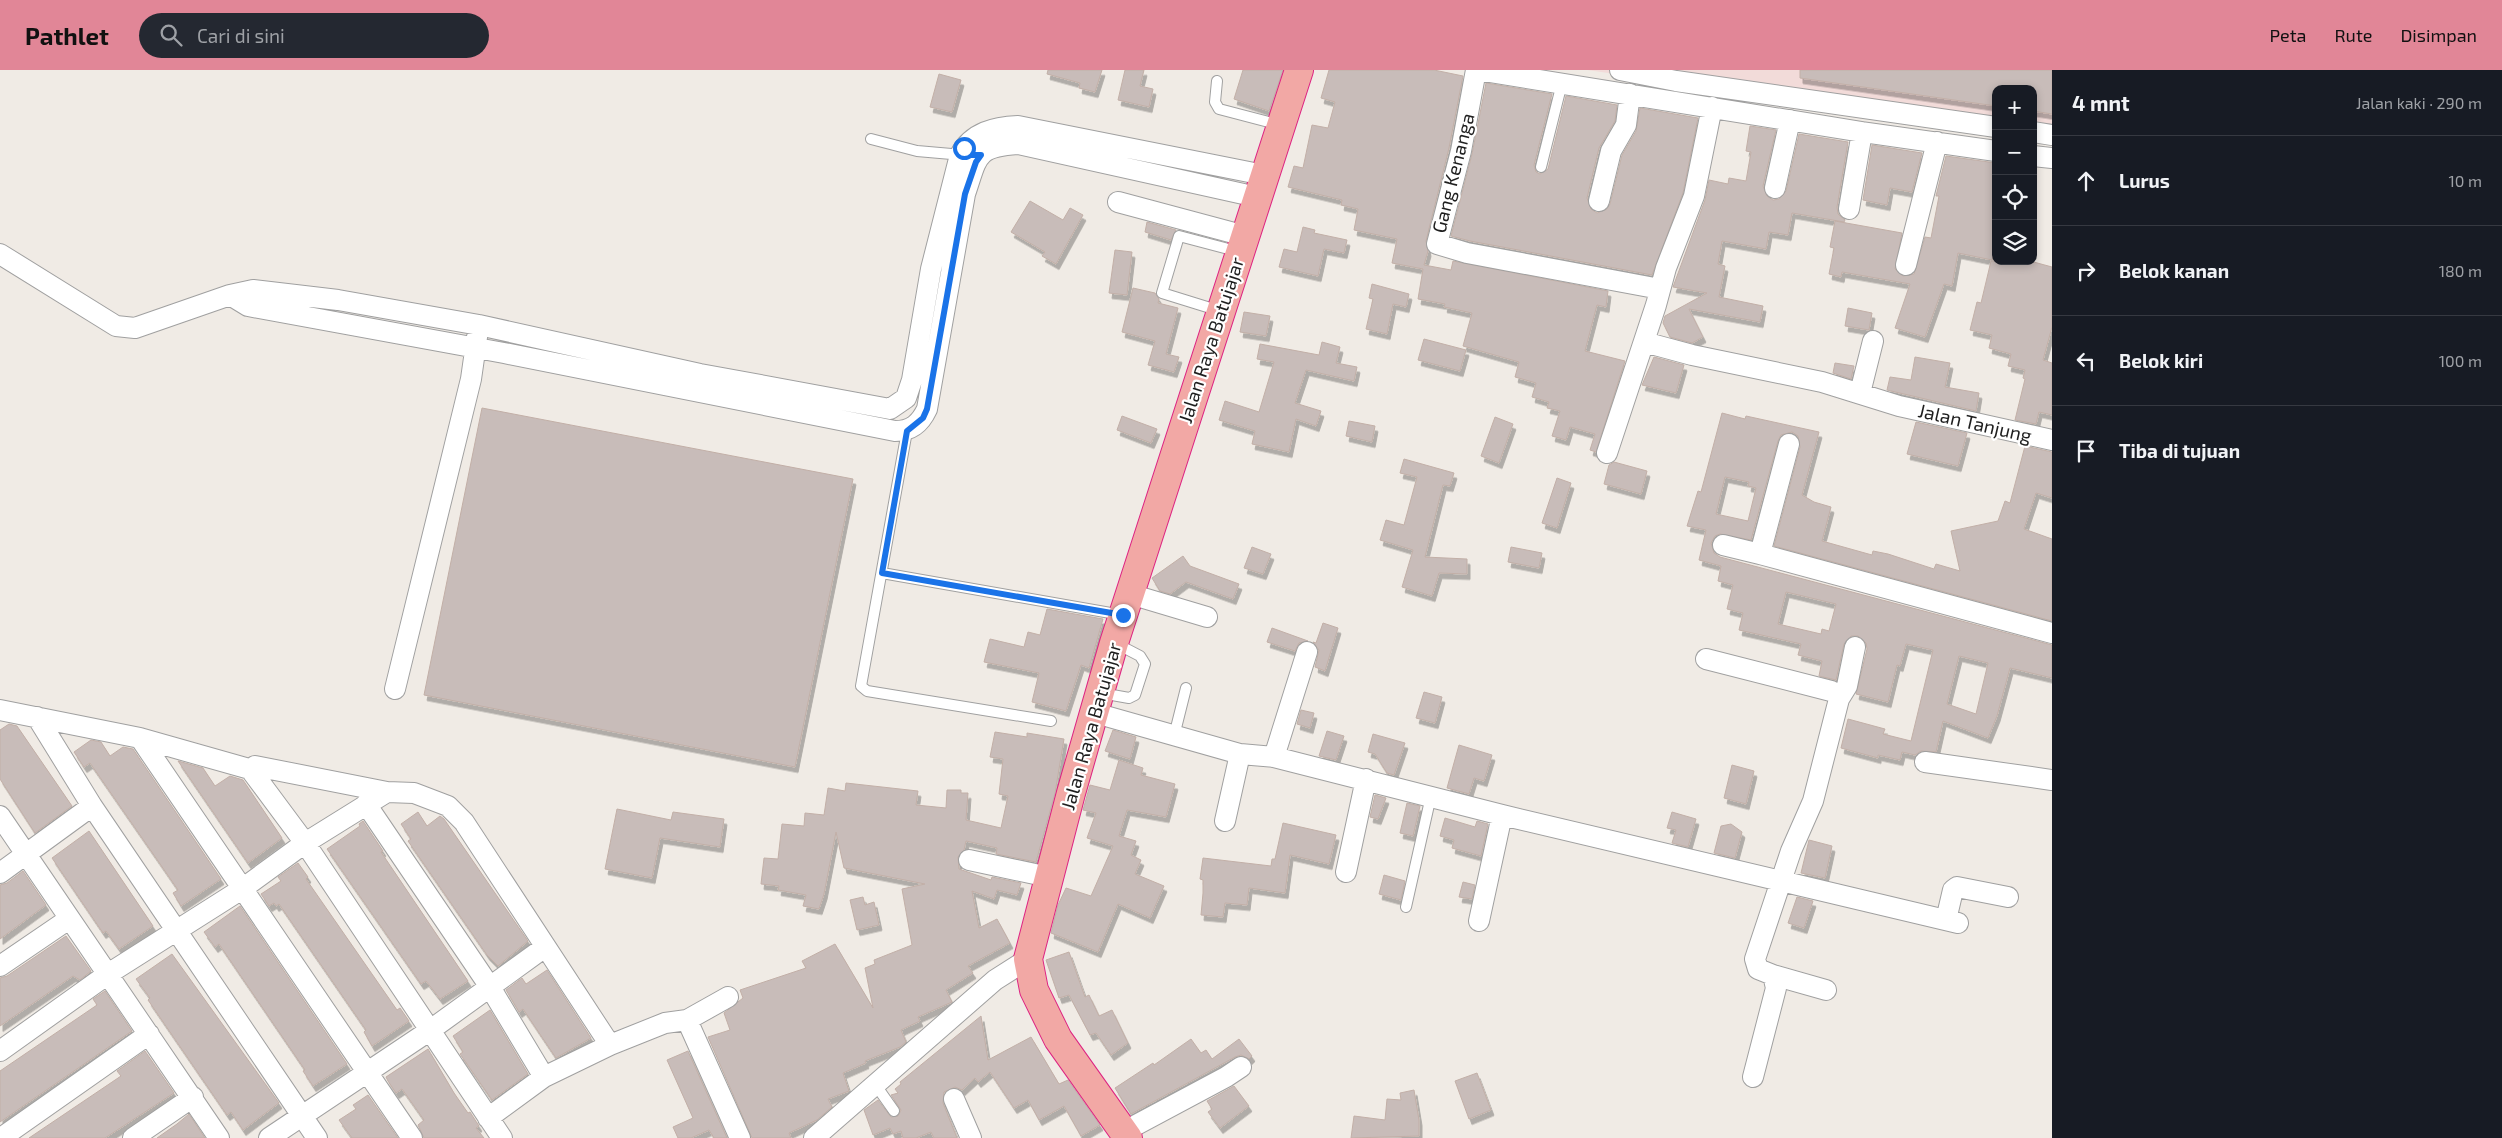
<!DOCTYPE html>
<html lang="id">
<meta charset="utf-8">
<style>
:root{--surface:#171b24;--page:#242831;--text:#f1f3f6;--muted:#9ea1a6;--line:#363941;--accent:#e18697}
body{margin:0;font-family:"Exo 2",sans-serif;background:var(--page);color:var(--text)}
.controls{position:absolute;right:15px;top:15px;display:grid;overflow:hidden;border-radius:10px;box-shadow:0 2px 8px #0003}
.controls button{width:45px;height:45px;display:grid;place-items:center;padding:0;border:0;border-bottom:1px solid var(--line);background:var(--surface);color:var(--text);font:25px sans-serif}
.stop{position:absolute;width:15px;height:15px;margin:-11px;border:4px solid #1a73e8;border-radius:50%;background:#fff}
.stop.end{background:#1a73e8;border-color:#fff;box-shadow:0 1px 5px #0008}
.list{margin:0;padding:0;list-style:none}
h2{display:flex;justify-content:space-between;align-items:center;height:65px;margin:0;padding:0 20px;font-size:21px}
h2 small{font-size:16px;font-weight:400;color:var(--muted)}
.list li{display:grid;grid-template-columns:32px 1fr auto;gap:15px;align-items:center;box-sizing:border-box;height:90px;padding:0 20px;border-top:1px solid var(--line)}
.list b{display:block;font-size:19px;white-space:nowrap}
.list em{font-size:16px;font-style:normal;color:var(--muted)}
.icon{flex:none;width:28px;height:28px;fill:none;stroke:currentColor;stroke-width:2;stroke-linecap:round;stroke-linejoin:round}
.map{position:relative;flex:none;width:2052px;height:1068px;overflow:hidden}
header{display:flex;align-items:center;gap:30px;box-sizing:border-box;height:70px;padding:0 25px;background:var(--accent);color:#111}
header strong{font-size:24px}
nav{display:flex;gap:28px;margin-inline-start:auto;font-size:18px}
.search{width:350px;height:45px;background:var(--page);display:flex;align-items:center;gap:12px;box-sizing:border-box;padding:0 18px;border-radius:28px;color:var(--muted);font-size:19px}
main{display:flex}
aside{flex:1;background:var(--surface)}
.map>svg:first-child{display:block}
</style>
<header>
<strong>Pathlet</strong>
<div class="search"><svg class="icon" aria-label="search" viewBox="0 0 24 24"><circle cx="10" cy="10" r="6"/><path d="M15 15l6 6"/></svg>Cari di sini</div>
<nav><a>Peta</a><a>Rute</a><a>Disimpan</a></nav>
</header>
<main>
<div class="map">
<svg width="2052" height="1068" viewBox="0 0 2052 1068">
<defs>
<filter id="shadow"><feDropShadow dx="3" dy="5.5" stdDeviation="0" flood-color="#0004"/></filter>
</defs>
<rect width="100%" height="100%" fill="#f0ebe5"/>
<path fill="#f2dbd9" d="M1587,0H2052V66L2033,63V19H1996V58Z"/>
<path fill="#c8bcb9" stroke="#c2afa7" fill-rule="evenodd" filter="url(#shadow)" d="M1048,0H1102L1095,22L1079,18L1080,13L1047,4Z
M1125,0H1144L1140,16L1153,19L1149,37L1118,30Z
M1243,0H1283L1269,41L1234,29Z
M1329,0H1434L1463,6L1449,78L1426,171L1428,181L1424,195L1451,200L1453,191L1608,221L1606,237L1597,235L1585,281L1625,291L1596,382L1590,380L1595,364L1570,357L1566,370L1552,366L1560,341L1547,338L1549,332L1532,327L1536,313L1515,307L1519,292L1463,276L1472,243L1444,237L1445,234L1418,229L1423,199L1392,193L1397,169L1354,160L1358,139L1341,135L1342,130L1288,117L1294,96L1303,98L1312,55L1328,58L1335,32L1321,28Z
M1800,0H2052V44L2033,41V19H1996V36L1800,8Z
M939,4L961,10L952,42L930,37Z
M1486,13L1552,24L1534,95L1536,102L1540,104L1548,99L1566,26L1617,35L1615,51L1599,78L1587,128L1591,139L1597,143L1607,139L1610,134L1622,85L1636,61L1640,38L1698,48L1683,123L1652,205L1470,171L1451,166L1472,84Z
M1750,56L1776,60L1763,116L1767,126L1773,130L1779,129L1786,121L1799,64L1848,72L1837,137L1838,144L1845,150L1844,152L1792,143L1788,165L1769,162L1766,179L1722,171L1718,194L1725,196L1719,227L1763,236L1760,252L1689,239L1703,267L1692,273L1670,267L1663,253L1665,246L1707,223L1673,217L1705,130L1709,110L1728,114L1729,108L1746,111L1751,82L1746,81Z
M1872,75L1922,83L1912,122L1890,118L1887,135L1863,130Z
M1946,86L1996,93V171L1992,190L1958,183L1952,216L1944,214L1925,267L1895,258L1910,214L1842,202L1841,207L1829,204L1834,178L1830,177L1835,151L1902,163L1895,199L1903,206L1914,204L1925,167L1931,168L1939,126H1936Z
M1030,131L1063,150L1070,138L1083,145L1056,194L1042,186L1045,182L1011,162Z
M1147,152L1176,160L1171,170L1145,162Z
M1303,157L1315,160L1314,163L1347,170L1344,183L1324,179L1318,206L1279,197L1284,179L1297,182Z
M1115,180L1132,182L1127,225L1109,223Z
M1991,191H2030L2052,197V257L2043,290L2052,293V345L2039,342L2036,354L2015,350L2025,309L2023,308L2025,300L2008,296L2011,284L1989,278L1992,265L1970,260L1977,232L1981,233Z
M1372,214L1409,224L1406,237L1393,234L1387,264L1366,259L1373,229L1369,228Z
M1133,218L1155,223L1159,229L1158,233L1178,238L1166,284L1179,287L1174,302L1148,295L1155,271L1122,262Z
M1848,238L1872,243L1869,260L1845,256Z
M1244,242L1270,246L1266,266L1240,262Z
M1424,269L1466,280L1460,301L1418,290Z
M1322,272L1340,277L1336,293L1357,297L1354,311L1306,300L1295,333L1321,341L1316,356L1296,349L1289,382L1252,374L1255,361L1219,350L1225,331L1259,342L1274,292L1257,289L1260,274L1319,285Z
M1654,287L1684,295L1676,323L1642,315Z
M1915,287L1950,293L1945,317L1979,323L1976,341L1887,320L1890,307L1911,310Z
M1835,293L1854,296L1851,309L1833,303Z
M482,338L853,409L795,697L424,625Z
M1722,343L1745,349L1746,346L1819,362L1802,425L1814,432L1831,437L1822,471L1872,485L1873,481L1888,484L1934,499L1936,494L1960,501L1951,461L1998,451L2005,431L2010,433L2025,376L2052,382V428L2036,423L2024,459L2052,469V551L1774,476L1800,377L1798,366L1792,362L1781,365L1778,371L1751,470L1720,464L1715,466L1711,473L1714,483L1720,487L2052,575V608L2010,598L1997,646L1988,668L1943,651L1936,682L1921,681L1915,685L1902,682L1900,690L1878,685V688L1841,678L1848,649L1885,659L1883,664L1911,671L1933,580L1906,574L1900,596L1897,595L1888,632L1856,624L1867,579L1866,573L1858,566H1851L1844,574L1836,610L1819,606L1822,591L1798,585L1801,574L1739,560L1743,543L1727,539L1733,515L1718,511L1721,496L1699,490L1706,460L1687,456L1698,421L1701,422ZM1725,407L1749,412L1748,416L1756,418L1748,451L1716,444ZM1786,522L1836,534L1829,561L1822,559L1821,564L1778,554ZM1959,586L1988,593L1976,644L1947,634Z
M1122,346L1157,359L1151,373L1117,360Z
M1495,347L1513,354L1499,393L1481,386Z
M1349,351L1375,356L1372,372L1346,366Z
M1916,352L1967,363L1958,396L1907,384Z
M1404,389L1454,403L1450,416L1443,415L1425,487L1467,489V504L1439,503L1432,526L1402,517L1413,480L1380,470L1386,450L1404,455L1417,407L1400,403Z
M1614,392L1647,401L1641,424L1604,414L1609,395Z
M1557,408L1571,413L1557,458L1542,453Z
M1252,477L1271,484L1263,504L1244,498Z
M1511,477L1542,483L1539,498L1508,492Z
M1183,486L1190,496L1239,514L1233,529L1186,512L1170,524L1160,521L1152,508Z
M1047,539L1103,549L1089,598L1081,595L1066,641L1032,632L1039,603L984,592L990,569L1024,577L1028,562L1040,565Z
M1323,553L1338,558L1325,601L1315,597L1319,580L1313,572L1316,573Z
M1272,558L1308,571L1299,573L1295,581L1267,572Z
M1424,622L1442,627L1435,653L1416,648Z
M1301,640L1314,643L1310,658L1297,654Z
M9,654L17,656L72,736L35,763L0,709V660Z
M1113,660L1136,667L1130,689L1105,681Z
M1327,661L1344,666L1336,690L1319,686Z
M995,662L1027,667V663L1064,669L1055,723L1036,792L996,784L997,778L966,771L964,780L958,787L959,799L991,810L992,807L1021,813L1017,825L997,820L994,829L972,821L979,858L997,849L1010,873L968,896L973,903L946,920L952,932L918,947L920,951L901,960L906,972L900,977L865,991L866,993L843,1003L849,1021L828,1029L832,1037L817,1050L789,1063L791,1068H752L708,967L730,960L724,943L743,928L740,920L806,898L802,891L835,874L873,938L865,898L875,894L874,890L912,875L902,819L925,814L844,798L836,762L824,824L819,839L803,836L806,825L778,820L779,816L761,814L764,788L778,789L782,754L804,756L805,743L824,745L828,718L845,721L846,713L918,721L916,735L946,738L947,720H961V723H968L966,750L1001,758L1008,726L999,724L1003,689L990,687Z
M1373,664L1405,673L1394,705L1387,703L1375,684L1368,682Z
M91,670L101,672L110,686L123,677L133,679L221,809L181,836L173,823L178,820L158,791L90,693L84,697L74,682Z
M1459,675L1492,685L1484,711L1474,708L1469,724L1447,718Z
M1119,690L1143,698L1141,705L1175,714L1166,747L1127,740L1119,766L1136,771L1131,785L1141,790L1135,804L1164,816L1150,848L1118,834L1098,882L1051,863L1058,835L1066,818L1091,826L1113,776L1087,768L1096,743L1083,740L1090,715L1110,720Z
M178,691L203,698L215,716L230,706L243,710L282,768L248,793Z
M1732,695L1754,701L1746,734L1724,728Z
M1375,725L1386,728L1378,749L1370,747Z
M1407,733L1420,736L1413,766L1400,763Z
M617,739L671,750L673,742L724,749L720,777L660,768L652,808L605,799Z
M418,742L427,756L440,746L444,749L528,871L498,896L487,885L408,771L411,769L401,754Z
M1672,742L1696,749L1688,777L1672,773L1676,760L1667,758Z
M1445,748L1475,757L1477,751L1488,754L1481,786L1452,778L1454,770L1440,766Z
M363,751L383,781L381,782L468,911L440,929L426,911L421,914L327,779L360,756L359,754Z
M1283,753L1336,765L1329,794L1290,785L1285,823L1249,818L1247,835L1225,833L1223,847L1201,845L1203,823V810L1200,809L1203,788L1271,796L1272,789H1275Z
M1731,754L1742,762L1735,788L1714,783L1721,756Z
M89,761L153,856L119,879L106,861L103,863L52,788Z
M1809,770L1832,776L1825,808L1801,803Z
M298,793L308,807L306,809L397,940L400,938L409,951L372,976L364,962L366,960L279,834L276,836L274,833L269,836L261,824L281,811L278,807Z
M23,801L46,835L0,869V815L7,813Z
M1384,805L1405,811L1401,830L1379,824Z
M1463,812L1475,815L1472,829L1459,827Z
M863,827L865,835L874,832L879,855L857,860L850,830Z
M1797,827L1813,831L1804,858L1788,853Z
M240,836L347,994L313,1016L303,1001L305,1000L219,874L215,877L204,862Z
M66,866L91,901L80,910L73,906L0,956V908L7,906Z
M1069,882L1085,927L1089,925L1099,946L1112,940L1128,973L1111,985L1096,963L1090,965L1069,925L1059,928L1046,890Z
M172,884L279,1033L243,1060L231,1042L227,1045L148,930L150,928L136,909Z
M547,900L591,968L556,988L523,939L519,942L506,920L522,908L526,914Z
M105,921L132,961L0,1052V1001L97,935L93,929Z
M490,940L528,1004L492,1030L460,984L463,982L453,966Z
M981,946L988,990L1031,967L1059,1014L1068,1010L1100,1055L1081,1066L1064,1036L1039,1050L1028,1030L1014,1038L990,1002L978,1012L975,1008L962,1020L955,1017L944,1022L943,1033L957,1068H934L931,1062L916,1068H903L901,1061L893,1064L890,1058L873,1065L864,1040L878,1030L891,1047L898,1046L901,1040L891,1025L898,1023L895,1019L901,1014L900,1012Z
M1191,969L1201,983L1206,980L1212,989L1239,969L1252,986L1249,989L1241,985L1235,987L1131,1044L1115,1018L1153,993L1154,995Z
M428,979L454,1023L468,1043L470,1042L477,1053L479,1056L476,1058L484,1068H424L418,1055L424,1050L402,1019L396,1023L388,1011L386,1007Z
M145,981L174,1023L105,1068H29L121,1006L117,1001Z
M688,981L727,1068H714L709,1060L691,1068H678L673,1057L693,1048L667,990Z
M1477,1003L1491,1040L1469,1049L1455,1011Z
M1234,1016L1249,1036L1220,1058L1208,1042L1212,1039L1207,1031Z
M1414,1020L1419,1050V1066L1351,1068L1354,1046L1385,1050L1387,1029L1401,1030L1400,1023Z
M368,1025L398,1068H352L339,1050L356,1039L353,1035Z
M189,1044L205,1068H157L177,1054Z"/>
<g fill="none" stroke-linecap="round" stroke-linejoin="round">
<defs>
<path id="service" d="M1217,11L1215,32L1219,39L1280,55
M871,69L917,81L963,85
M1541,97L1562,13
M1220,241L1162,223L1179,166L1240,182
M907,361L861,616L867,621L1051,651
M882,503L1122,545
M1101,623L1129,628L1135,625L1145,594L1140,586L1115,573
M1174,666L1186,618
M1406,837L1431,726
M875,1014L894,1041"/>
<path id="minor" d="M1476,0L1461,81L1437,174L1467,183L1660,219
M1477,0L1862,62L1996,81
M1620,0L1676,11L1996,57
M2033,62L2052,65
M2033,86L2052,88
M1775,118L1790,50
M1599,131L1611,81L1626,55L1630,24
M1118,132L1245,166
M1849,139L1862,62
M0,184L116,256L135,258L230,225L253,220L338,230L479,255L700,304L890,339L906,328L912,310L931,199L960,85C972,62 995,57 1018,56L1264,105
M1906,195L1937,72
M230,225L248,236L504,283L895,361C911,361 920,354 927,339L965,124C978,86 975,77 1018,74L1257,127
M1644,272L1692,285L1822,312L1899,336L2052,370
M1860,323L1873,271
M1789,374L1760,484L2052,563
M1607,383L1656,235L1666,198L1694,126L1712,37
M1723,475L1760,484
M1130,524L1207,547
M395,619L471,309L477,267
M1839,629L1847,616L1855,577
M0,640L140,668L253,700
M1095,643L1240,684L1274,687L1502,745L1781,811L1791,781L1813,731L1839,629L1837,624L1831,621L1706,589
M37,647L92,736L317,1068
M140,668L412,1068
M1274,687L1307,582
M1925,692L2052,710
M366,734L490,917L544,1007
M0,746L219,1068
M1225,751L1240,684
M969,790L1049,807
M1346,802L1366,709
M0,803L92,736
M1946,850L1953,820L1957,817L2008,827
M1479,851L1502,745
M0,896L69,849
M1773,905L1826,920
M687,950L740,1068
M0,981L108,904L242,819L305,773L387,722
M1753,1007L1776,918L1773,905L1758,899L1755,889L1781,811L1958,853
M954,1029L971,1068
M488,1048L544,1007L610,975L665,953L687,950L728,927
M1123,1062L1226,1007L1241,997
M1,1068L149,964
M133,1068L193,1027
M269,1068L429,961L545,877
M502,1068L305,773L253,703L255,696L387,722L414,723L448,736L464,752L610,975
M814,1068L995,910L1028,889"/>
<path id="trunk" d="M1128,1068L1058,969L1034,920L1028,889L1071,723L1114,573L1299,0"/>
</defs>
<use href="#service" stroke="#a0a0a0" stroke-width="12"/>
<use href="#minor" stroke="#a0a0a0" stroke-width="22"/>
<use href="#trunk" stroke="#dd2382" stroke-width="30"/>
<use href="#service" stroke="#fff" stroke-width="10"/>
<use href="#minor" stroke="#fff" stroke-width="20"/>
<use href="#trunk" stroke="#f2a8a5" stroke-width="28"/>
</g>
<g fill="none" stroke-linecap="round" stroke-linejoin="round">
<path stroke="#1a73e8" stroke-width="6" d="M964,78L960,85H981L976,92L965,124L927,339L923,348L907,361L882,503L1123,545"/>
</g>
<g text-anchor="middle" stroke-width="4.5" stroke-linejoin="round" paint-order="stroke">
<g font-size="19" fill="#1f1f1f" stroke="#fff">
<text transform="translate(1453 103) rotate(-76)" y="7">Gang Kenanga</text>
<text transform="translate(1211 270) rotate(-72)" y="7">Jalan Raya Batujajar</text>
<text transform="translate(1975 353) rotate(13)" y="7">Jalan Tanjung</text>
<text transform="translate(1091 656) rotate(-74)" y="7">Jalan Raya Batujajar</text>
</g>
</g>
</svg>
<div class="controls">
<button>+</button>
<button>−</button>
<button><svg class="icon" aria-label="locate" viewBox="0 0 24 24"><circle cx="12" cy="12" r="6"/><path d="M12 2v4M12 18v4M2 12h4M18 12h4"/></svg></button>
<button><svg class="icon" aria-label="layers" viewBox="0 0 24 24"><path d="M12 4l9 5-9 5-9-5zM3 14l9 5 9-5"/></svg></button>
</div>
<div class="stop" style="left:964px;top:78px"></div>
<div class="stop end" style="left:1123px;top:545px"></div>
</div>
<aside>
<h2>4 mnt<small>Jalan kaki · 290 m</small></h2>
<ul class="list">
<li><svg class="icon" aria-label="ahead" viewBox="0 0 24 24"><path d="M12 20V5M6 11l6-6 6 6"/></svg><div><b>Lurus</b></div><em>10 m</em></li>
<li><svg class="icon" aria-label="right" viewBox="0 0 24 24"><path d="M7 20v-9h11M14 6l5 5-5 5"/></svg><div><b>Belok kanan</b></div><em>180 m</em></li>
<li><svg class="icon" aria-label="left" viewBox="0 0 24 24"><path d="M17 20v-9H6M10 6l-5 5 5 5"/></svg><div><b>Belok kiri</b></div><em>100 m</em></li>
<li><svg class="icon" aria-label="arrive" viewBox="0 0 24 24"><path d="M6 21V4h12l-3 4 3 4H6"/></svg><div><b>Tiba di tujuan</b></div></li>
</ul>
</aside>
</main>
